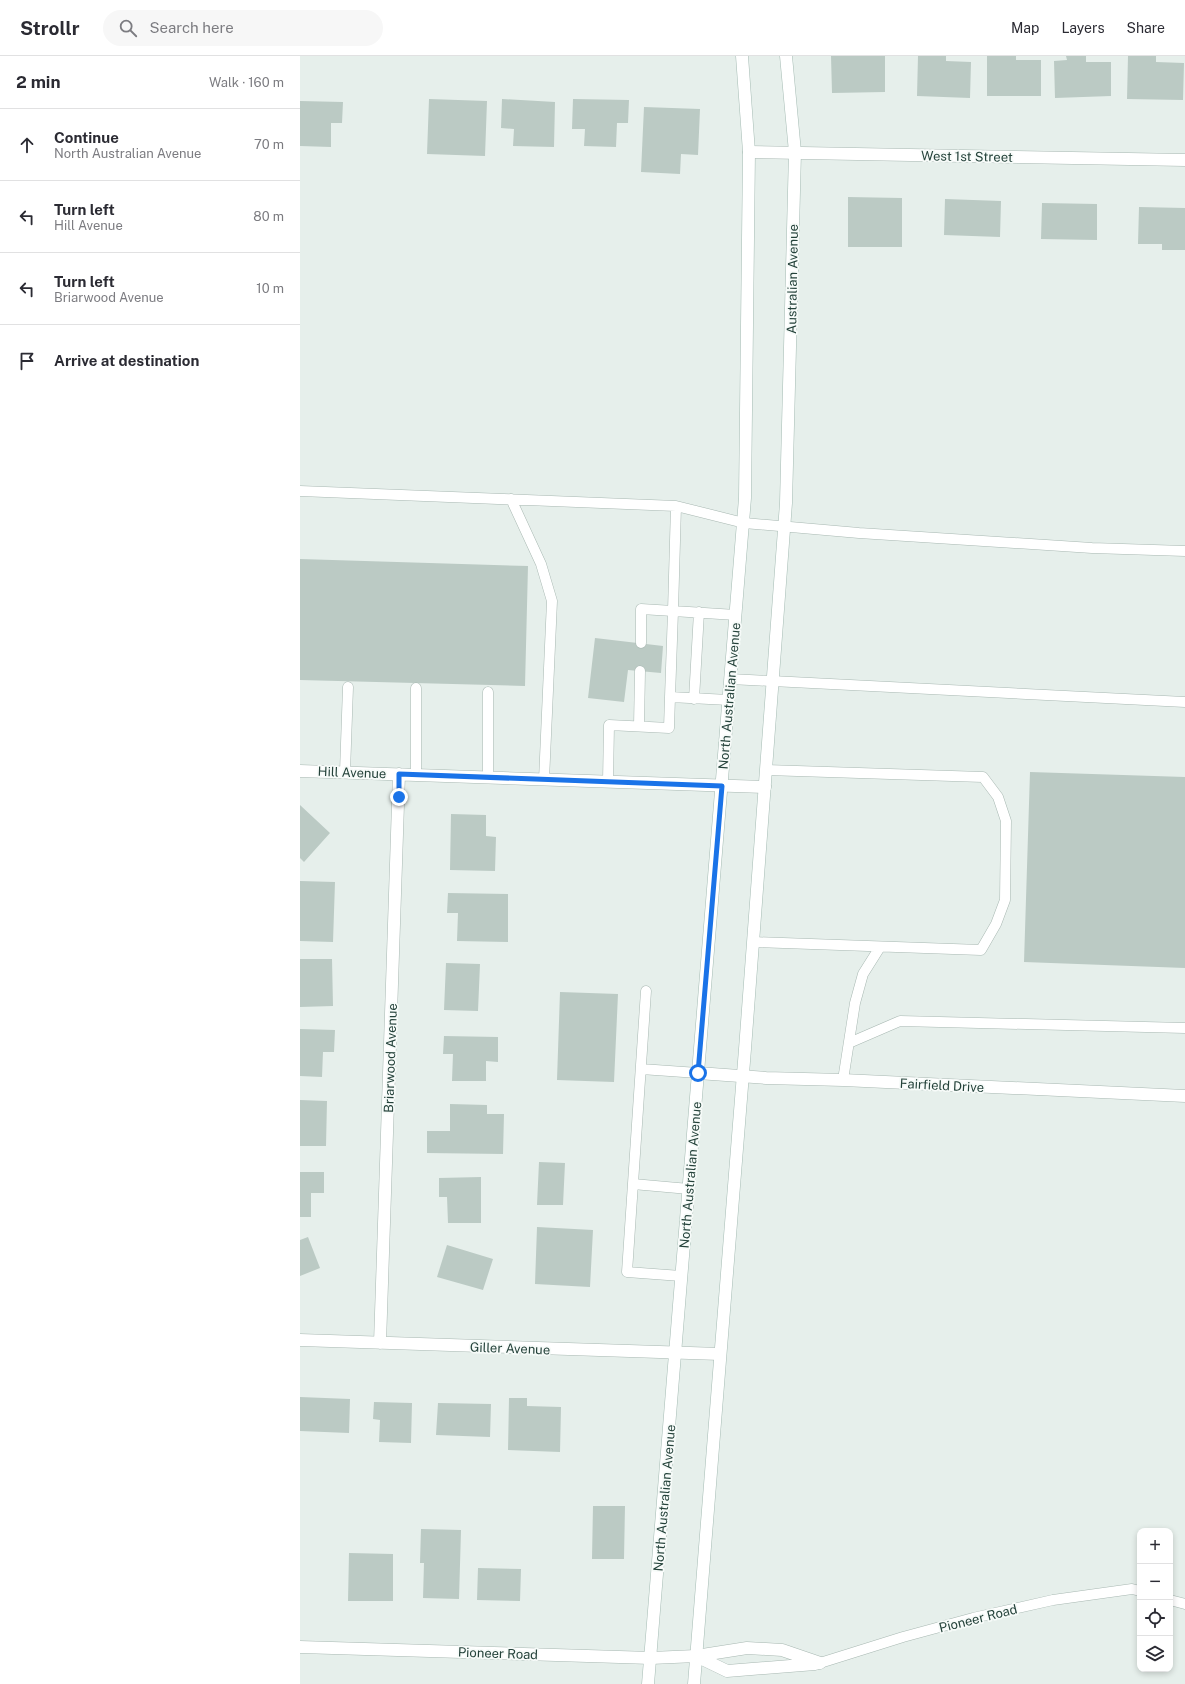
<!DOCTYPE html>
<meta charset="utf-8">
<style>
:root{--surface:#fff;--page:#f7f7f7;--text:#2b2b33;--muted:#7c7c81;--line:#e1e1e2}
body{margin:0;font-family:"Public Sans",sans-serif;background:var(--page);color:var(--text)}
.controls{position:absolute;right:12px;bottom:12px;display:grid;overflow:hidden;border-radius:8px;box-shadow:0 2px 6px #0003}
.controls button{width:36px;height:36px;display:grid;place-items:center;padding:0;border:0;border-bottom:1px solid var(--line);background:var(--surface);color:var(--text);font:20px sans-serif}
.stop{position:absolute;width:12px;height:12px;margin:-9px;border:3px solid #1a73e8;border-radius:50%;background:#fff}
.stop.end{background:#1a73e8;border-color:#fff;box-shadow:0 1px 4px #0008}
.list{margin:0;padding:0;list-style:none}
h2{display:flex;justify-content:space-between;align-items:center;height:52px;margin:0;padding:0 16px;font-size:17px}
h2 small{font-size:13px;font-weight:400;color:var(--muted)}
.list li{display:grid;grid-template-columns:26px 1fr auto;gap:12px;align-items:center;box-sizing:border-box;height:72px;padding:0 16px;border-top:1px solid var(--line)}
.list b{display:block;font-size:15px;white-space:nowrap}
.list p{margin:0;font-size:13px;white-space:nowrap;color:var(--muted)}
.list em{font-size:13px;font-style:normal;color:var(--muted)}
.icon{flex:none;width:22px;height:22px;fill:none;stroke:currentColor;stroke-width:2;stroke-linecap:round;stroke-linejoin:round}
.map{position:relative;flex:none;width:885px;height:1628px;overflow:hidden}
header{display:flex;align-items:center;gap:24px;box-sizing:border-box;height:56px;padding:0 20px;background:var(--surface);border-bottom:1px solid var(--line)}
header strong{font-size:19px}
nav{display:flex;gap:22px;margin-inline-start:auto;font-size:14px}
.search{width:280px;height:36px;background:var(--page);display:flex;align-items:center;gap:10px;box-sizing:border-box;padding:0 14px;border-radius:22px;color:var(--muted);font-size:15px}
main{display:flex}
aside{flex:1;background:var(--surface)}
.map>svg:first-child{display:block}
</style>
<header>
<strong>Strollr</strong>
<div class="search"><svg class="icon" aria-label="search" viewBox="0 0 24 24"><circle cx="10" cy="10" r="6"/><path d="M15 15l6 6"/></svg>Search here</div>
<nav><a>Map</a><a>Layers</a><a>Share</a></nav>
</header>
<main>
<aside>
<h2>2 min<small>Walk · 160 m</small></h2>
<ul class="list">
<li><svg class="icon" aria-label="ahead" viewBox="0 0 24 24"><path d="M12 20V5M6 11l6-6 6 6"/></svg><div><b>Continue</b><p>North Australian Avenue</p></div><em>70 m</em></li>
<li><svg class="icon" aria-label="left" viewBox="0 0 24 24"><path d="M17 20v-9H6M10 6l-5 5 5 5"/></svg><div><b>Turn left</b><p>Hill Avenue</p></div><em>80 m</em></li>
<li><svg class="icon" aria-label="left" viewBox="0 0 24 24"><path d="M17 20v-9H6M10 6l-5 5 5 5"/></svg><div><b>Turn left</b><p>Briarwood Avenue</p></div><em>10 m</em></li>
<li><svg class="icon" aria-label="arrive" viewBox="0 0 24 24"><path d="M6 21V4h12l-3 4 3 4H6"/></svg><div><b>Arrive at destination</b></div></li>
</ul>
</aside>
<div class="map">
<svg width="885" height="1628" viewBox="0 0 885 1628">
<rect width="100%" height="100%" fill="#e6efeb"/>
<path fill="#bbcac4" d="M531,0H585V36L532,37Z
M618,0H646V5L671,6L670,42L617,40Z
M687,0H716V4H741V40H687Z
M766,0H786V6H811V40L755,42L754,5L767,4Z
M828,0H856V6L884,7L883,44L827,43Z
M129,43L187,45L185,100L127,98Z
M202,43L255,46L254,91L213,90L214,73L201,72Z
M273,43L329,44L328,67H317L316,91L284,90L285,73H272Z
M0,45L43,46L42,67H31V91L0,90Z
M344,51L400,53L398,99L381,98L380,118L341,116Z
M548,141L602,142V191H548Z
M645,143L701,145L700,181L644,179Z
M742,147L797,148V184L741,183Z
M839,151L885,152V194H862V188H838Z
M0,503L228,510L225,630L0,624Z
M295,582L363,590L361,617L328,614L324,646L288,642Z
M730,716L885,721V912L724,906Z
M0,749L30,777L4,806L0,802Z
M151,758L186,759V780L196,781L195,815L150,814Z
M0,825L35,826L33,886L0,885Z
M148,837L208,838V886L157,885L158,857H147Z
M0,903H32L33,950L0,951Z
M146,907L180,908L178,955L144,954Z
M260,936L318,938L314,1026L257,1024Z
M0,973L35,974L34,996H23L22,1021L0,1020Z
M144,980L198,981V1006L186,1005V1025H152L153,998H143Z
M0,1044L27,1045L26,1090H0Z
M150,1048L187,1049V1058H204L203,1098L127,1097V1075H150Z
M239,1106L265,1107L263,1149H237Z
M0,1116H24V1137H11V1161H0Z
M181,1121V1167H148L147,1141H139V1122Z
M237,1171L293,1174L290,1231L235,1228Z
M8,1181L20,1212L0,1220V1184Z
M147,1189L193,1203L183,1234L137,1221Z
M0,1341L50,1343L49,1377L0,1375Z
M209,1342H227V1350L261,1351L260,1396L208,1394Z
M74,1346L112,1347L111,1387L79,1386L80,1364L73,1363Z
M138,1347L191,1348L190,1381L136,1379Z
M293,1450H325L324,1503H292Z
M121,1473L161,1474L159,1543L123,1542L124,1507H120Z
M49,1497L93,1498V1545H48Z
M178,1512L221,1513L220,1545L177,1544Z"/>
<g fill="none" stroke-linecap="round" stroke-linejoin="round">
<defs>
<path id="lane" d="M0,435L376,450L444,467L559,477L792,492L885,495
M211,443L241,508L252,545L244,724
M376,450L373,555L436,559
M341,587V553L373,555L370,641
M430,623L885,646
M188,636V721
M394,643L399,556
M339,670L340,615
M45,716L48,631
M116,718V632
M308,726L309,669L369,672L370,641L429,644
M453,886L681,894L696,868L705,844L706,765L698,741L683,721L466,714
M346,935L327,1216L381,1220
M549,987L600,965L885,972
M341,1013L398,1017
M543,1024L555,947L563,918L580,891
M333,1128L389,1133
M870,1544L885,1548
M520,1607L603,1581L673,1562L753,1544L832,1533L840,1535"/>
<path id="street" d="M449,96L885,104
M0,715L465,731
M398,1017L466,1022L543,1024L885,1040
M0,1284L420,1298
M80,1287L99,718
M0,1591L351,1602L396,1600L447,1592L482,1594L520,1607
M396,1600L427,1615L515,1608"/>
<path id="secondary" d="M348,1628L445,442L449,96L442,0
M394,1628L445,993L486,447L495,96L486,0"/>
</defs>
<use href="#lane" stroke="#a8b8b2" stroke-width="11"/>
<use href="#street" stroke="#a8b8b2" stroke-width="13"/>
<use href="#secondary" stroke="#a4bbb3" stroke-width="13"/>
<use href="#lane" stroke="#fff" stroke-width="10"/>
<use href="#street" stroke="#fff" stroke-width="12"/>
<use href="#secondary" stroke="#fff" stroke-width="12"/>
</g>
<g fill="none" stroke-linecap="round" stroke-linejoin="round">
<path stroke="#1a73e8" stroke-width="5" d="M99,741V718L422,730L398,1017"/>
</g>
<g text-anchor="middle" stroke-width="3.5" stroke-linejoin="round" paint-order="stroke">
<g font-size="13" fill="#24423a" stroke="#f7fbf9">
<text transform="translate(667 100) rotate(1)" y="5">West 1st Street</text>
<text transform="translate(492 223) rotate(-89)" y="5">Australian Avenue</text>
<text transform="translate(429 640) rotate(-85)" y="5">North Australian Avenue</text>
<text transform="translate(52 716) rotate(2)" y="5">Hill Avenue</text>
<text transform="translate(90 1002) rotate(-88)" y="5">Briarwood Avenue</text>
<text transform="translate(642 1029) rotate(3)" y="5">Fairfield Drive</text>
<text transform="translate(390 1119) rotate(-85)" y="5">North Australian Avenue</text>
<text transform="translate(210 1292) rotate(2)" y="5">Giller Avenue</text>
<text transform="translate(364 1442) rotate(-85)" y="5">North Australian Avenue</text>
<text transform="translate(678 1562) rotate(-14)" y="5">Pioneer Road</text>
<text transform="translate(198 1597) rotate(2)" y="5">Pioneer Road</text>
</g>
</g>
</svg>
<div class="controls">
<button>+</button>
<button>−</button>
<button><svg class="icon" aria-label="locate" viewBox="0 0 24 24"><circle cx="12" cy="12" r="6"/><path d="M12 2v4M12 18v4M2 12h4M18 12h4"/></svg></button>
<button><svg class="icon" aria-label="layers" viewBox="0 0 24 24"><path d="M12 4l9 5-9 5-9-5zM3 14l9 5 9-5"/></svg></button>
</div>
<div class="stop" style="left:398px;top:1017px"></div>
<div class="stop end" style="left:99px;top:741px"></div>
</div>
</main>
